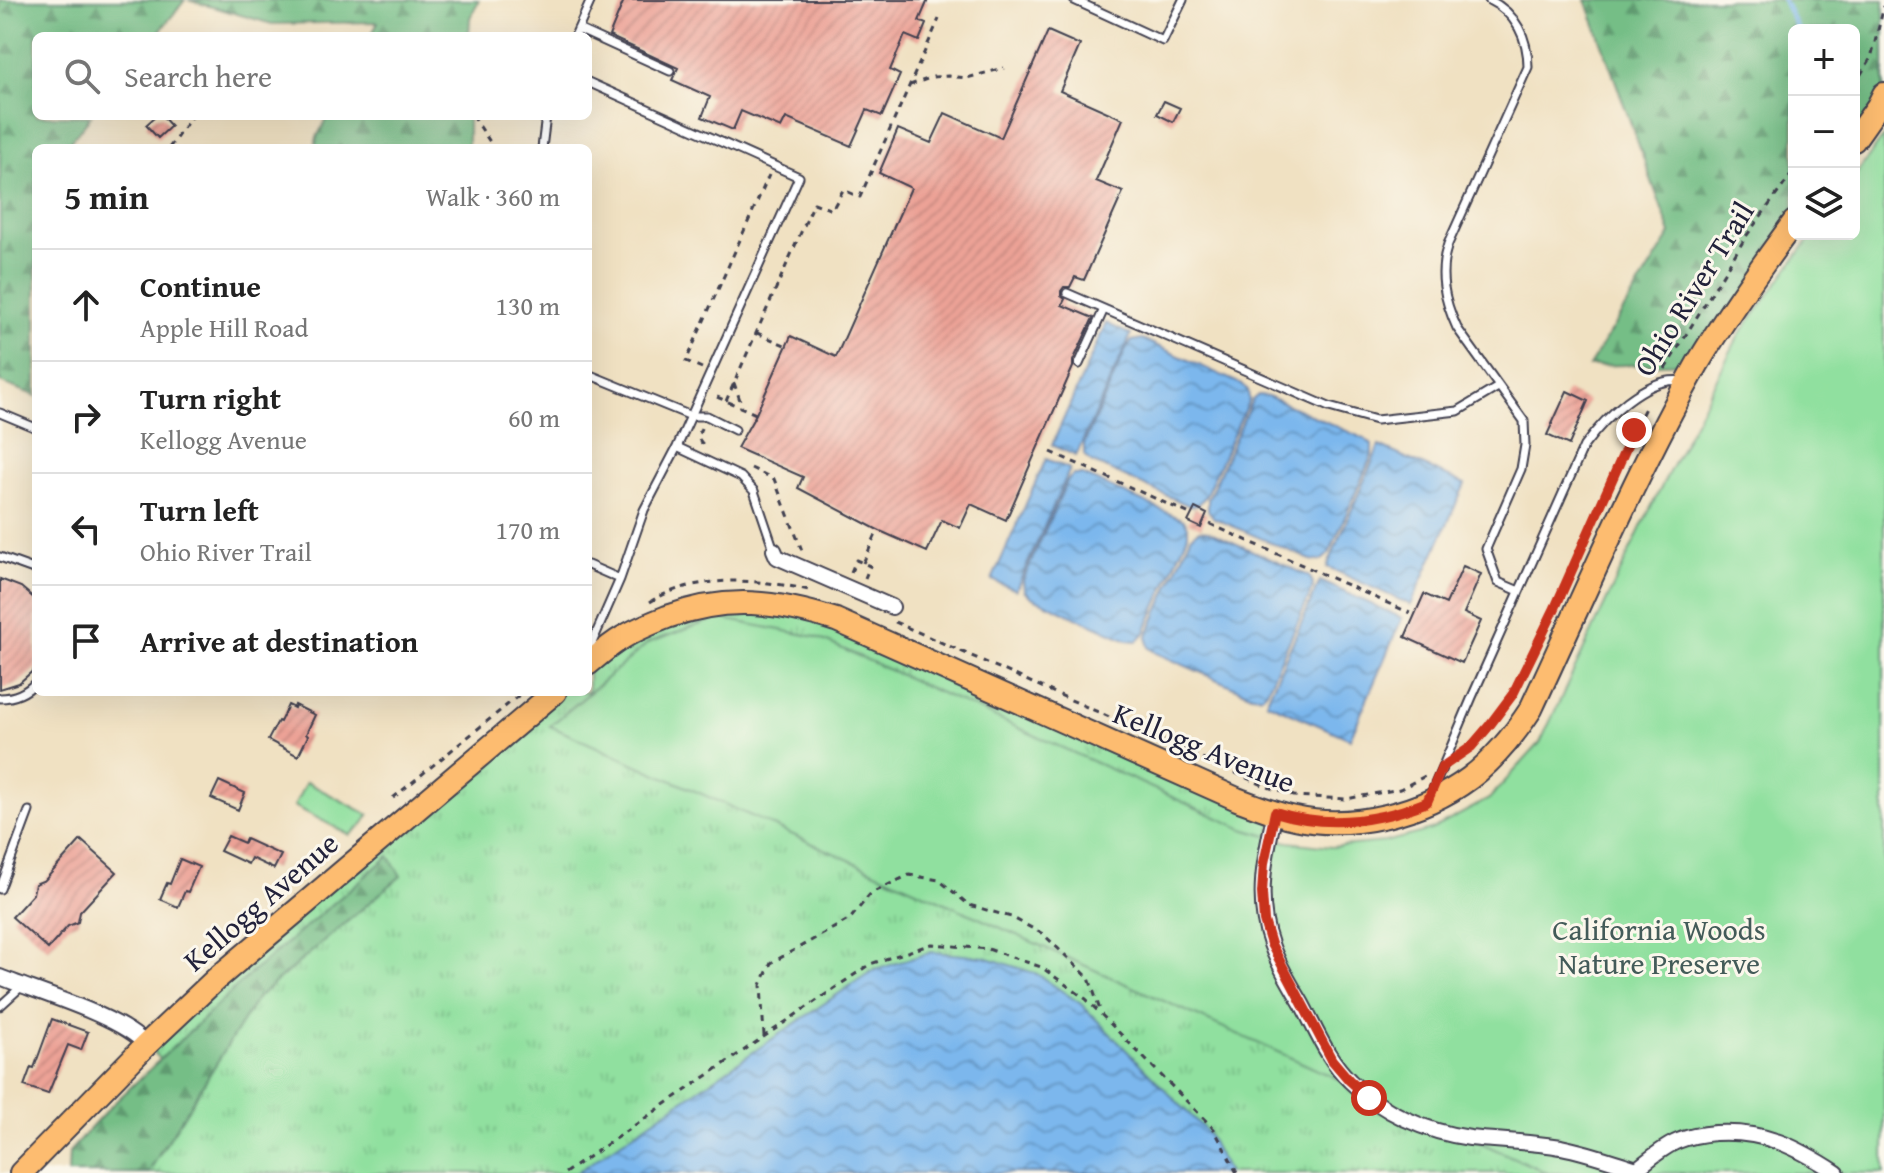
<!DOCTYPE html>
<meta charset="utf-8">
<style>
:root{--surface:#fff;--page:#f6f6f6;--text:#222;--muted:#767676;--line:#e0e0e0}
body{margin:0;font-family:"Gentium Book Plus",serif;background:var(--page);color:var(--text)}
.controls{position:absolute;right:24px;top:24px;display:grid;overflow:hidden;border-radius:12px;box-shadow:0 8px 32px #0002}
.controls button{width:72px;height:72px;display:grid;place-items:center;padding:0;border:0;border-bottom:2px solid var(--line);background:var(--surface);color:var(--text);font:40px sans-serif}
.stop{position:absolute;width:24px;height:24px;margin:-18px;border:6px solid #c8321e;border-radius:50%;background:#fff}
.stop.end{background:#c8321e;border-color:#fff;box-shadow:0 2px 8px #0008}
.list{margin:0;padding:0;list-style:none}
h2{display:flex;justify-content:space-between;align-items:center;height:104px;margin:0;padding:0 32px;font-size:34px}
h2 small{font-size:26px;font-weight:400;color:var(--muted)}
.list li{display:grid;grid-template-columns:52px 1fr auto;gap:24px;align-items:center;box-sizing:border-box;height:112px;padding:0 32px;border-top:2px solid var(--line)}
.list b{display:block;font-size:30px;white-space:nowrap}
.list p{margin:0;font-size:26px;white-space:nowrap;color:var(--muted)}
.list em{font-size:26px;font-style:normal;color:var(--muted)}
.icon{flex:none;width:44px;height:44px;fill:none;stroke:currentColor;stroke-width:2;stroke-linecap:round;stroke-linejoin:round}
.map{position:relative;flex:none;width:1884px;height:1173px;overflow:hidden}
.search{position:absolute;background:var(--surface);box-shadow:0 8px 32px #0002;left:32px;top:32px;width:560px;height:88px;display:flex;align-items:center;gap:20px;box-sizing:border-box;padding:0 28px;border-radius:12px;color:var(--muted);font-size:30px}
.panel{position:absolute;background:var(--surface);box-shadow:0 8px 32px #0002;left:32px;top:144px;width:560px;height:552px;border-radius:12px}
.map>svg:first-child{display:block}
</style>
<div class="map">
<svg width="1884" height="1173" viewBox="0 0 1884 1173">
<defs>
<pattern id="grass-tufts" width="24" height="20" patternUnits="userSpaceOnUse" patternTransform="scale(2)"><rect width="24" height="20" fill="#90e09f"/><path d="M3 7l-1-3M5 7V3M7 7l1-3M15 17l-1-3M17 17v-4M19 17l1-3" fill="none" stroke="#7cc08a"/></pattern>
<pattern id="forest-firs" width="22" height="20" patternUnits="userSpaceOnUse" patternTransform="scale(2)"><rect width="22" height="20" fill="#74be86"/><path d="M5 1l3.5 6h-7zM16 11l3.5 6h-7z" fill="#5f9a6f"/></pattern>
<pattern id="water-waves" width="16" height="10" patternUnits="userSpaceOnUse" patternTransform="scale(2)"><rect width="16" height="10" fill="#7bb7ed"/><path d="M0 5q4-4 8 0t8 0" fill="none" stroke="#6494c1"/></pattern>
<pattern id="building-hatch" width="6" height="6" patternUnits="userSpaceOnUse" patternTransform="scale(2)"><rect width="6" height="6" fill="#eca296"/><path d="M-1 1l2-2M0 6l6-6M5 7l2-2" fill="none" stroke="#ca8b82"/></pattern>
</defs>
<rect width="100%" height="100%" fill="#fbf7ec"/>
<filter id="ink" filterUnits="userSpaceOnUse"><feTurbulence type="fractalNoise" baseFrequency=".0125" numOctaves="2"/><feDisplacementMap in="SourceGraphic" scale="16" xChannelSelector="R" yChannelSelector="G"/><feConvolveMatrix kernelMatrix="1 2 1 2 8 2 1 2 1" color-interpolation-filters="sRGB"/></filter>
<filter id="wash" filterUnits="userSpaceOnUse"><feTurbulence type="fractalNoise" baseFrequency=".006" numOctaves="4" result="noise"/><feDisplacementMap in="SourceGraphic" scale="32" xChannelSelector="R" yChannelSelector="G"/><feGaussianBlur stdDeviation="1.8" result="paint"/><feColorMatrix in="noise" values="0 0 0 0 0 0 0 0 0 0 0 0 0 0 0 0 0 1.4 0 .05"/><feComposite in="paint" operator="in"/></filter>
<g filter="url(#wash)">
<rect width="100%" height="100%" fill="#f0e1c2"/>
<path fill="url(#grass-tufts)" stroke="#59816d" stroke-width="2" d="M775,604L1275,812L1264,863L1349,1080L1424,1127L1647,1173H129L178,1078L147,1045L555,692H588V664L644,626Z"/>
<path fill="url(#forest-firs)" stroke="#4b7060" stroke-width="2" d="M0,0H185L156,36H36V116H91L65,148H36V396L0,382Z
M188,0H479L470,18L469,36H371L378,22L272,24Z
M1586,0H1884V94L1854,140V30H1794V222L1699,363L1589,366L1671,234Z
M328,116H468V148H315L317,137Z
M389,856L401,876L257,998L148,1173H68L69,1152L110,1107L250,974Z"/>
<path fill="#90e09f" stroke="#59816d" stroke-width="2" d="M1884,136V1173H1548L550,726L648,643L718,618L816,637L1243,829L1288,842L1331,847L1385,842L1431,830L1489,799L1540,743L1642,525L1738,337L1813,234H1854V177Z
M306,782L369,815L364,823L350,835L294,806Z"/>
<path fill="url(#water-waves)" stroke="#4e6c94" stroke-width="2" d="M1106,323L1131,335L1076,456L1052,445Z
M1142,339L1241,384L1248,390L1249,400L1205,497L1198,505L1190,506L1091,462L1084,454V444L1127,347L1132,341Z
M1258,395L1268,396L1365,439L1372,445V455L1329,554L1322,560L1313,561L1214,518L1208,510V499L1252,400Z
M1379,446L1465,484L1411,605L1327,567Z
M1046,459L1070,469L1016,590L992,580Z
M1073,475H1083L1184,520L1188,526V535L1144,634L1137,641L1127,640L1031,597L1024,590L1023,580L1067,481Z
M1199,530L1208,531L1309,576L1313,583L1312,590L1267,691L1262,696L1252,695L1156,653L1148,647L1147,636L1191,537Z
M1320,581L1402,618L1350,739L1266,702Z
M932,952L985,957L1037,974L1081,1004L1207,1132L1228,1173H576L872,971Z"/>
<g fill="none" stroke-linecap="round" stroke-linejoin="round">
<path stroke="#7bb7ed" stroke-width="5" d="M1783,0L1798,30"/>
</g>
<g id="blocks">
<path fill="url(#building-hatch)" d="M624,0H928L919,21L926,24L919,41L905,35L890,70L900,75L882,116L867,110L851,146L786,118L781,128L741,111L733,130L702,117L710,97L672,80L678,68L609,36Z
M1048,31L1080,45L1060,91L1123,119L1096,181L1123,192L1084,280L1075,277L1070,287H1064L1061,291V296L1065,299L1062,305L1093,318L1073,361V367L1006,520L971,504L960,528L942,520L927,552L878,530L798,488L803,477L737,448L756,414L791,336L836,357L911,188L879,173L898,129L931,143L945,113L1001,138Z
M1164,101L1180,108L1173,122L1157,114Z
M156,116H162L171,126L158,138L146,125Z
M1567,391L1588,401L1569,445L1547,435Z
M1195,508L1207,514L1201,528L1188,522Z
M1463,566L1481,574L1464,613L1481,621L1462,663L1405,637L1424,594L1446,604Z
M0,579L21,587L36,600V668L19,683L0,689Z
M288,705L294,708L295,705L315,715L306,734L308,736L298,756L268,740L278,721L280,722Z
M219,781L245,793L238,810L211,798Z
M228,836L244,843L246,839L281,855L274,869L251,858L248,864L220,851Z
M81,840L117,872L80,912L78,922L68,926L48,949L12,917L33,894L35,884L45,880Z
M180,859L199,867L188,892L185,891L178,907L160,899L167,883L170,884Z
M52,1019L88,1032L81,1050L68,1045L48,1094L24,1086L31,1067L34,1068Z"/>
</g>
</g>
<g filter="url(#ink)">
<use href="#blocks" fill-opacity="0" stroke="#413f4f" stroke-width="2"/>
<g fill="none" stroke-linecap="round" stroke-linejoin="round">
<defs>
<path id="lane" d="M1074,0L1163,41L1183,0
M1489,0C1516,13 1528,38 1528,67L1448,244C1438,273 1444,300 1457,328L1524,421L1525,445L1521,469L1486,549L1498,582L1519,591
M578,29L670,71
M575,36L591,0
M588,82L799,177L677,447L644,510L620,579
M542,148L546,116
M1067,293L1329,407L1376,420L1458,411L1498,387
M1079,364L1104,309
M588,374L691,416H707L735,430
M0,413L36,428
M677,447L741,477L754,491L774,550
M0,557L36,570
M588,565L620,579L588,652
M0,698C14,698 27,692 36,682
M1431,794L1472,697L1584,446C1604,419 1646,375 1683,381
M0,889L29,811
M0,1006L22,986"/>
<path id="street" d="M774,550L777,557L892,607
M1275,812C1265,856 1255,900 1271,944C1278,965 1291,985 1302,1004C1316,1030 1328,1060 1350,1081C1381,1112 1426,1132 1470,1138C1500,1141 1531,1142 1561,1147C1587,1152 1612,1161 1637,1169C1650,1159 1663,1147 1678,1141C1690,1136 1703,1134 1715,1133C1764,1130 1797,1147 1837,1173
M0,977C37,992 123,1017 146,1045"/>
<path id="primary" d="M1854,140L1878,106L1884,94
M588,664C599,655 610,645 622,638C636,629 652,623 667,617C727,595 776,601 836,620L1237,799C1256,806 1275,814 1295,818C1352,831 1423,813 1470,778C1495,759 1514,735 1531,709C1585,594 1635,474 1698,363C1727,314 1760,268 1794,222
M21,1173L146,1045L215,980L555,692"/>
</defs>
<use href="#lane" stroke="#413f4f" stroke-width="11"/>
<use href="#street" stroke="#413f4f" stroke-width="18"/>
<use href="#primary" stroke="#413f4f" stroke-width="26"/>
<path stroke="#413f4f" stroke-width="3" stroke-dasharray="6 6" stroke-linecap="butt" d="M910,85L933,77L948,76L967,78L1004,68
M1854,85L1871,58L1884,6
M473,116L494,148
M169,148L192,116
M757,333L787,346
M702,368L686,361L769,175
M1665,369L1747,235L1794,171
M734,383L742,406
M717,397L756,414
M726,401L814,203L832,210L843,190L860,197L939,19
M701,428L698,438L704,446
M1051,452L1190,514
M751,468L774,479L803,553
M1210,524L1410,613
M1583,546L1634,430L1647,404
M863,563L878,530
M851,572L856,560L870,566L865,578
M650,602C695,573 763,579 813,591
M895,622L1265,786L1294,796L1346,799L1400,789L1427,775
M1461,755C1498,725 1519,683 1540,641
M393,798L523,692
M764,1036L761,985L771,963L850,919L871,893L909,875L939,880L969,905L1011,917L1043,934L1089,978L1100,1010
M565,1173L870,964L932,944L988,949L1041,967L1086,999L1214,1129L1237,1173"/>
<use href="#lane" stroke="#fff" stroke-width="7"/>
<use href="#street" stroke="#fff" stroke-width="14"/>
<use href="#primary" stroke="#fdbc6f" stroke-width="22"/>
</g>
</g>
<g fill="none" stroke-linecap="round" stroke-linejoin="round" filter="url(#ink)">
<path stroke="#c8321e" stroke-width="10" d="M1369,1098L1349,1080L1332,1060L1271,944L1264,921L1262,893L1264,863L1275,812C1326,828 1378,822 1427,802L1442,767L1471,747L1489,726L1513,694L1555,608L1634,430"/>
</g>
<g text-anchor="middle" stroke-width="6" stroke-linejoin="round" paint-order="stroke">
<g font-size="30" fill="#22223b" stroke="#fbf7ec">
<text transform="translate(1694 289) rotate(-58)" y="10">Ohio River Trail</text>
<text transform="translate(1204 748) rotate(22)" y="10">Kellogg Avenue</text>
<text transform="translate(261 902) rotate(-41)" y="10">Kellogg Avenue</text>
</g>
<g font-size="30" fill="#435b59" stroke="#fbf7ec">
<text x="1659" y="940">California Woods<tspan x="1659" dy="34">Nature Preserve</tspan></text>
</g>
</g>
</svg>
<div class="controls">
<button>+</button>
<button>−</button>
<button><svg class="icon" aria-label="layers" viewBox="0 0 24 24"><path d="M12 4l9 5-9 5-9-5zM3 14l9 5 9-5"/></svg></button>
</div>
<div class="stop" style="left:1369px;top:1098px"></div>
<div class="stop end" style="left:1634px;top:430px"></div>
<div class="search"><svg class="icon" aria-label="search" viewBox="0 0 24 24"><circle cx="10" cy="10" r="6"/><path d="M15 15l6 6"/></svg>Search here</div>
<section class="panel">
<h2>5 min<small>Walk · 360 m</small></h2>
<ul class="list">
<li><svg class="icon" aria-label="ahead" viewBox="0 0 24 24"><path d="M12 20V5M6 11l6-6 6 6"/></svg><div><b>Continue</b><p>Apple Hill Road</p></div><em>130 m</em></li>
<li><svg class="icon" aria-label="right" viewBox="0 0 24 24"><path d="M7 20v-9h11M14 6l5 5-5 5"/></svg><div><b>Turn right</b><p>Kellogg Avenue</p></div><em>60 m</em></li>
<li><svg class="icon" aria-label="left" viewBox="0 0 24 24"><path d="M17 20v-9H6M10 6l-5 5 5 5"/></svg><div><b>Turn left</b><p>Ohio River Trail</p></div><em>170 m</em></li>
<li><svg class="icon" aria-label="arrive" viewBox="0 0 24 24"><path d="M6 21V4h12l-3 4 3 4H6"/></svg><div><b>Arrive at destination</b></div></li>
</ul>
</section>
</div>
